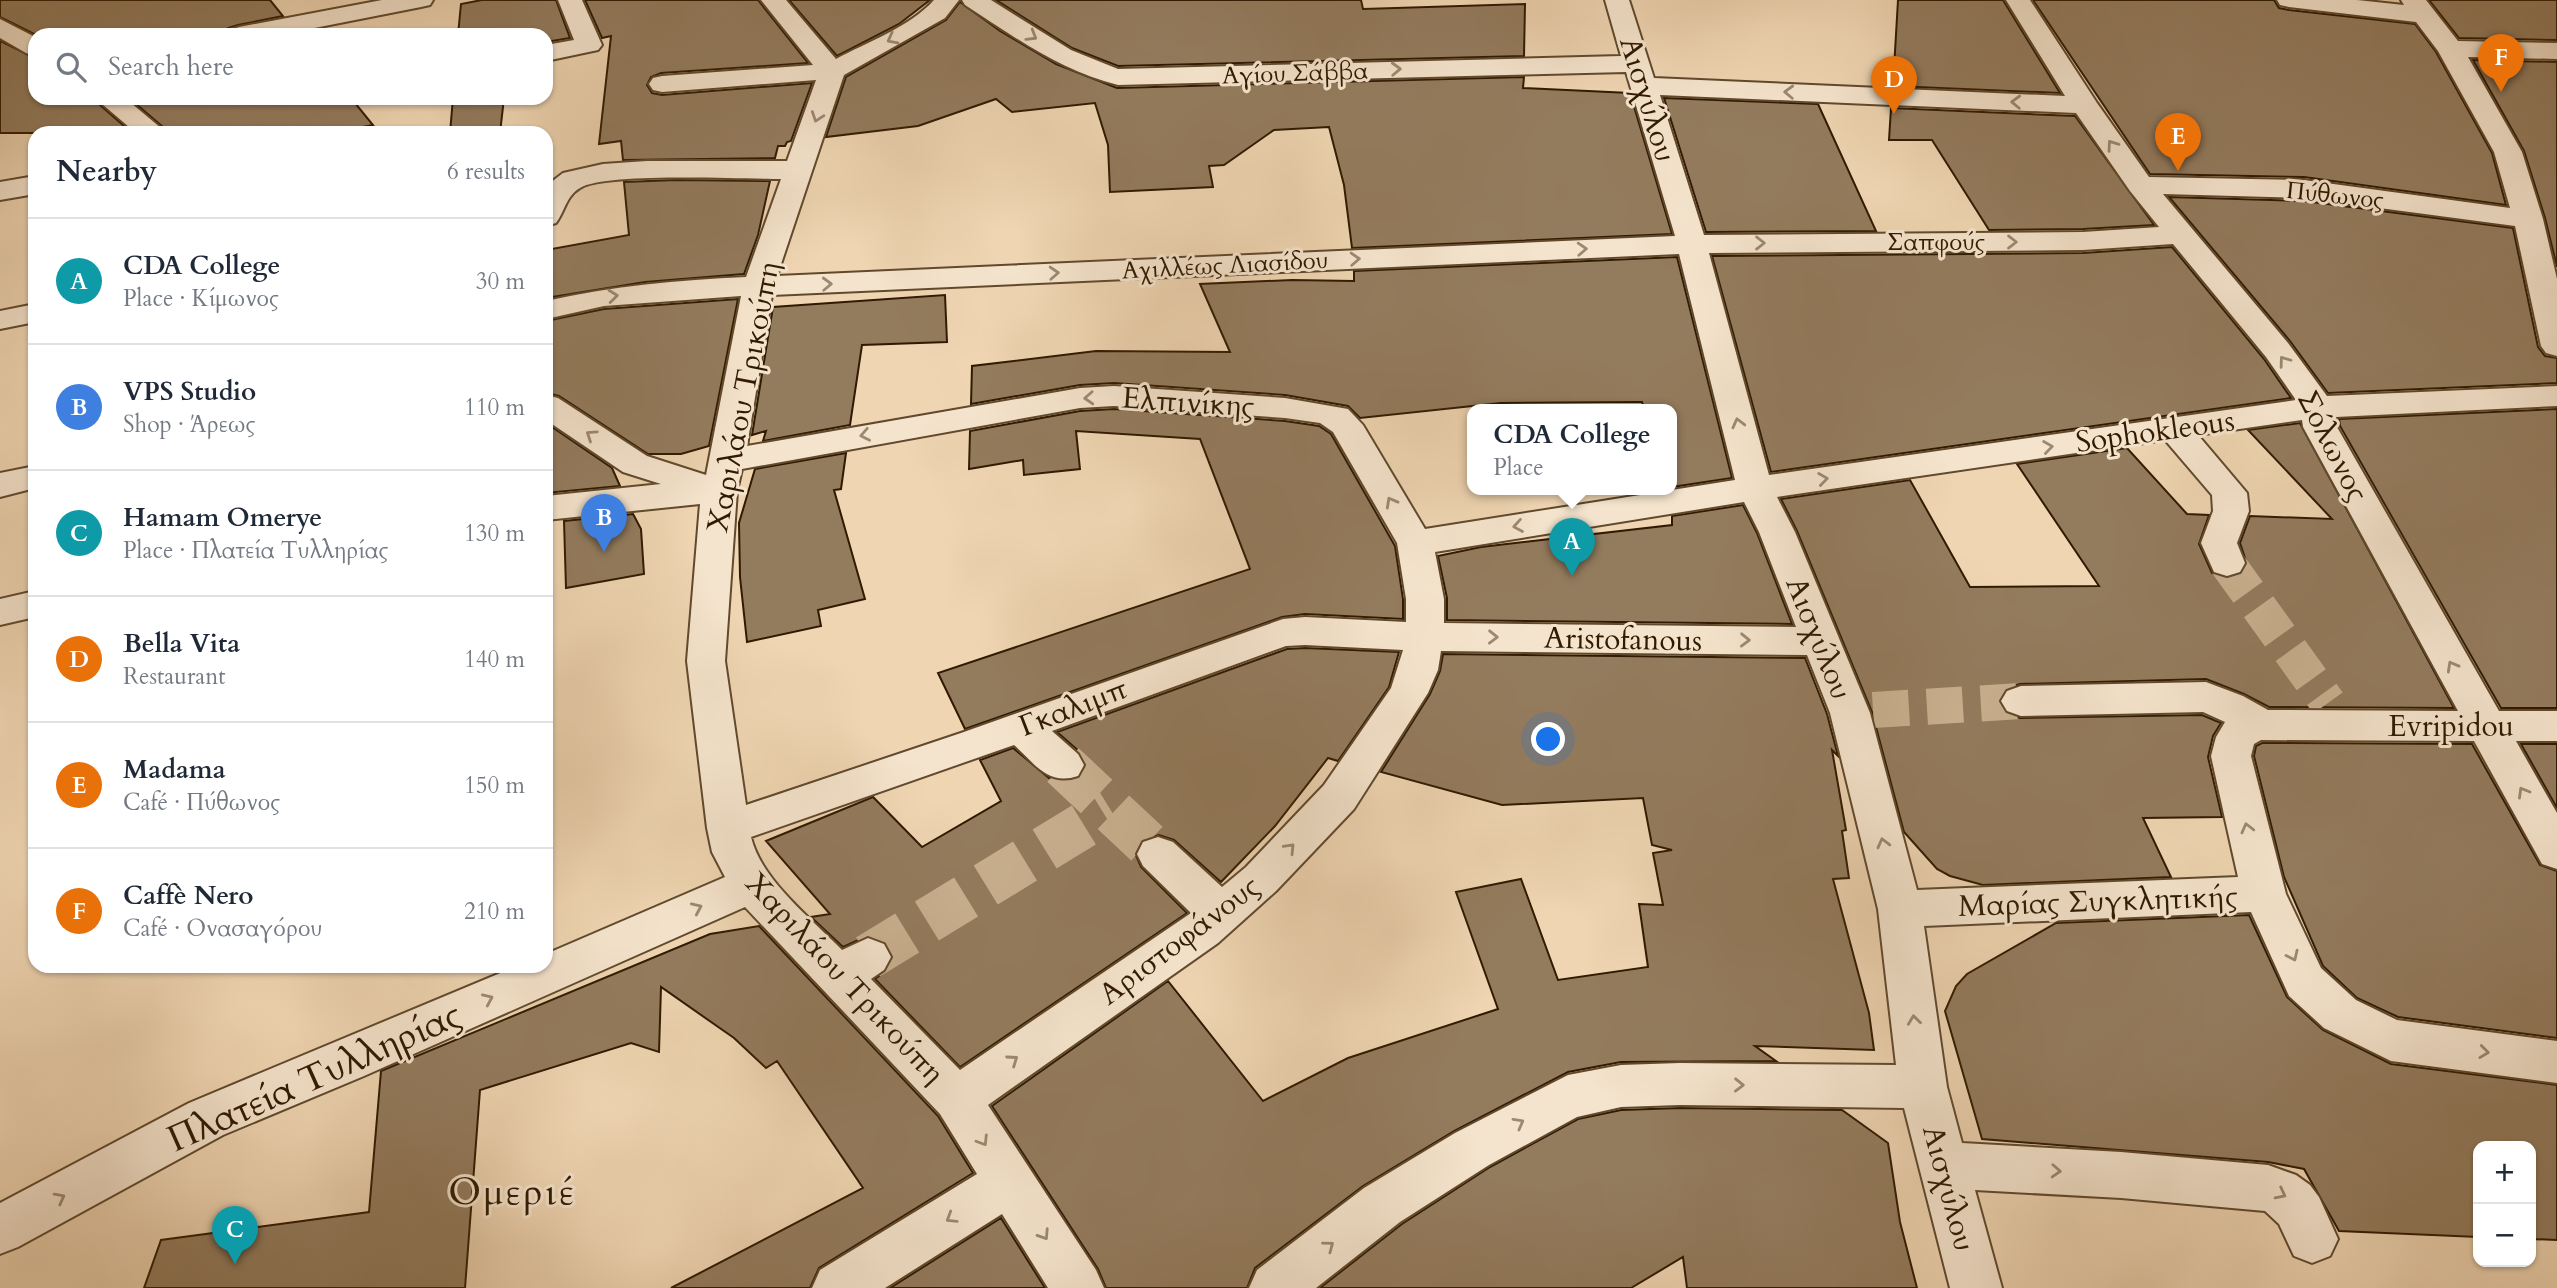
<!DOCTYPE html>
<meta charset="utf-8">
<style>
:root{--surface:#fff;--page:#f6f6f7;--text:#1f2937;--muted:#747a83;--line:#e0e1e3;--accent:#2563eb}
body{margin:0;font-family:Cardo,serif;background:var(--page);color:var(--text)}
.controls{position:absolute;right:21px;bottom:21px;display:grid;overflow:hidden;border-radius:14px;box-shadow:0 2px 5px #0004}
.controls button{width:63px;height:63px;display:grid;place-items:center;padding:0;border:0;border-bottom:2px solid var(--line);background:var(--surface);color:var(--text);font:35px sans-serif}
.you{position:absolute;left:1549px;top:740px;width:24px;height:24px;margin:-18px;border:5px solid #fff;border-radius:50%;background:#1a73e8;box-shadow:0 0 0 10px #1a73e833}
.badge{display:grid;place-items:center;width:46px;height:46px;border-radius:50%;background:var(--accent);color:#fff;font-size:23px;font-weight:700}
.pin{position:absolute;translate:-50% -58px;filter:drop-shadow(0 2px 4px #0008)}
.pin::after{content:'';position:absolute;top:37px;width:24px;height:21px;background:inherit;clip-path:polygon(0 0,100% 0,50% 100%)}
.popup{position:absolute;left:1467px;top:404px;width:210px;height:91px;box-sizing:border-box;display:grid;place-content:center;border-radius:14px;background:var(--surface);filter:drop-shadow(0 2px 5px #0005);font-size:23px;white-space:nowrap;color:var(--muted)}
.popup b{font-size:26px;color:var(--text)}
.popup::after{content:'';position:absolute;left:50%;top:100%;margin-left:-14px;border:14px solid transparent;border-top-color:var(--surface)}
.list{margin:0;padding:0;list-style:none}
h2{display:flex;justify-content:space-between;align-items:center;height:91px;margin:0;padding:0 28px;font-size:30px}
h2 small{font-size:23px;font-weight:400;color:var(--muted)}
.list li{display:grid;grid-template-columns:46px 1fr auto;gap:21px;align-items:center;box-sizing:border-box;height:126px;padding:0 28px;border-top:2px solid var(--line)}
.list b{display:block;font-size:26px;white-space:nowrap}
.list p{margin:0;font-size:23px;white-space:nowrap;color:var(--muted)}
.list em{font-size:23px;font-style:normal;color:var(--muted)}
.icon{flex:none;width:38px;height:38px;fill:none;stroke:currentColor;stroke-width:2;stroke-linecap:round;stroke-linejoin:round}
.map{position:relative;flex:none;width:2557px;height:1288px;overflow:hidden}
.search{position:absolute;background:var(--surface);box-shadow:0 2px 5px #0004;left:28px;top:28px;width:525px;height:77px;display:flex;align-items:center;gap:18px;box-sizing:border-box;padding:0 24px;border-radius:21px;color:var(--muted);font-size:26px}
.panel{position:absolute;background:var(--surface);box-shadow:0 2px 5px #0004;left:28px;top:126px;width:525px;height:847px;border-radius:21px}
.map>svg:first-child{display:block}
</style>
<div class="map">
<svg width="2557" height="1288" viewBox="0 0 2557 1288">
<rect width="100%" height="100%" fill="#efd5b2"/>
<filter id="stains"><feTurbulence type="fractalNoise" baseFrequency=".00286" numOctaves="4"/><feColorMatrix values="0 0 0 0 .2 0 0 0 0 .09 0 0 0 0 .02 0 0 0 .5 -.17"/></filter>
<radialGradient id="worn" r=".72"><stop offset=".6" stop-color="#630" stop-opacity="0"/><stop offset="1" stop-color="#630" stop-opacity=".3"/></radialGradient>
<path fill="#937b5d" stroke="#301a01" stroke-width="2" d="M0,0H270L283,16L238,25L228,28L223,35H36L0,17Z
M482,0H556L570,38L546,42V35H458L461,4Z
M585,0H758L808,63L661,73L651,77L647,85L652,93L662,95L812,83L791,141L787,142L785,146H778L775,158L623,160L621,141L599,144L611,36L602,38Z
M789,0H930L899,24L837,56Z
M996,0H1361L1363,9L1525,4L1524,56L1118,66L1072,48Z
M1898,0H2003L2060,93L1893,86Z
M2033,0H2274L2279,8L2289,10L2415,24L2436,52L2492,153L2506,205L2304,177L2150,174Z
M2429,0H2557V40L2459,38Z
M960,2L1000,31L1056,64L1117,88L1524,77L1523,88L1630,93L1672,234L1352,248L1344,185L1329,127L1274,130L1224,165L1209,166L1213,187L1110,192L1108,145L1095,103L1012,112L996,99L918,126L826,137L846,77L946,20Z
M0,41L35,58V98H92L132,133H0Z
M2473,60L2557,62V267L2545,218L2524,151Z
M129,98H351L373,125L332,133H170Z
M453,98H504L500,133H450Z
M1664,98L1818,104L1876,231L1706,232Z
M1891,108L2075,116L2154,225L2083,229L1989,230L1932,140H1889Z
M676,180L770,181L758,235L744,274L645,282L546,298V250L629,235L624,182Z
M2169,197L2304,201L2513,228L2538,347L2545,356L2557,358V383L2328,393L2290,341Z
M2172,247L2264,359L2291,398L1771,472L1712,256L2083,253Z
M1677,257L1732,478L1672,487V410H1644L1642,402L1501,403L1360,418L1348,406L1285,395L1114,383L1080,385L971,404L972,366L1096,351L1230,352L1200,284L1292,280L1354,281V271Z
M945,295L947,342L862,345L850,425L763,441L766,431L752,435L773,307Z
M738,299L709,446L681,454H648L559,396L546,393V321L604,309Z
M1114,409L1285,421L1319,426L1331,434L1395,546L1403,599V619L1305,614L1282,617L965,729L938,673L1250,569L1200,439L1076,431L1080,469L1024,475L1023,460L969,469L970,431L1080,411Z
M2557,409V708H2501L2340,426L2339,419Z
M546,423L612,468L620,486L546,493Z
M2300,423L2454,708L2269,707L2244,694L2206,679L2020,684L2006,689L1999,700L2005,712L2020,718L2202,715L2221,723L2213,736L2208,757L2222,817L2143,818L2171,877L1983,885L1950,876L1937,869L1904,832L1872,712L1797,531L1781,499L1910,480L1970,587L2099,586L2017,464L2127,448L2187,514L2209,515L2199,544L2212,573L2228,579L2241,575L2247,564L2240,543L2250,516L2332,519L2248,430Z
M846,453L841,489L834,490L865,599L818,610L821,626L747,642L740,577L739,523L755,469Z
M1743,505L1757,533L1792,624L1447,620V598L1438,556L1481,547L1672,525V516Z
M633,514L641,529L644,574L566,588L564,521Z
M1305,648L1399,652L1389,687L1338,761L1328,758L1275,826L1221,882L1174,840L1159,835L1142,840L1135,853L1141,867L1187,913L960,1067L875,979L886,971L893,958L886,943L867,936L843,947L811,917L830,914L766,841L873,797L922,847L1001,801L980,760L1013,748L1049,778L1067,781L1079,779L1086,764L1080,752L1057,732L1287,649Z
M1443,654L1805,658L1827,714L1838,756L1832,750L1846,830L1842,831L1849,878L1833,879L1869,1013L1874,1050L1755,1046L1776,1061L1621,1062L1568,1072L1454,1131L1363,1186L1255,1268L1247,1288H1106L1098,1269L992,1106L1168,981L1263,1101L1348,1058L1498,1009L1456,892L1521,879L1558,980L1648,967L1639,904L1663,905L1653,853L1672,850L1652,845L1643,798L1502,805L1381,772L1430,694L1440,671Z
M2262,743L2472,744L2540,865L2557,871V1038L2398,1017L2357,998L2323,966L2284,877L2254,756L2256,746Z
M2521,744H2557V808Z
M2249,915L2287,997L2323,1030L2391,1064L2557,1085V1240L2531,1239V1146H2478V1237L2339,1231L2304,1169L2268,1162L1982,1139L1945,1011L1956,986L1967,974L2056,923Z
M759,926L938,1116L973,1173L819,1268L810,1288H671L863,1188L777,1061L766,1068L734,1038L661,987L659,1052L631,1043L480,1090L465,1288H144L161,1240L369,1212L381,1071L710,934Z
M1680,1108L1842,1110L1888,1143L1900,1222L1917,1288H1687L1683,1257L1631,1288H1320L1402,1224L1490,1167L1578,1119L1621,1110Z
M1001,1218L1045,1288H890Z"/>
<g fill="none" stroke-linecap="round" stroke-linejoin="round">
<path stroke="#c9b08f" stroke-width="36" stroke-dasharray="36 18" stroke-linecap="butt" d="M2227,563L2328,703
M1873,710L2021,701"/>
<path stroke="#c9b08f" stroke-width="46" stroke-dasharray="46 23" stroke-linecap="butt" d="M1063,765L1158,854
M868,957L1110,809"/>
<defs>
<path id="minor" d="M382,0H433L430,5L421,7L279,35H226L230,30L239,27Z
M558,0H582L602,45L598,50L546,61V45L574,40Z
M761,0H786L836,59C867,42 910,27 934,0H959L945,18L844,75L777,276L1675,236L1626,72L1118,85C1060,71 1015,37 965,5L962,0H991L1071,50L1118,69L1621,56L1605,0H1629L1654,78L2065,96L2006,0H2030L2097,103L2149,177L2304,180L2510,208L2494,152L2438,51L2416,22L2289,7L2280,5L2277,0H2357L2404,5L2401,0H2426L2458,41L2557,43V59L2468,57L2522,152L2543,219L2557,279V356L2546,353L2541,346L2515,226L2304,198L2163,194L2288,343L2327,396L2557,386V406L2336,417L2337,427L2499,711H2557V741H2516L2557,813V869L2542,864L2474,741L2261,740L2254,744L2251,756L2286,894L2321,968L2356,1000L2397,1020L2557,1041V1083L2391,1061L2324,1028L2289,996L2251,912L1924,926L1947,1087L1962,1143L2121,1152L2268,1165L2296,1175L2310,1185L2319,1197L2338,1239L2330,1256L2312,1263L2294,1256L2279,1224L2265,1211L2121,1198L1975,1190L2002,1288H1950L1904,1108L1680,1105L1621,1107L1577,1117L1489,1165L1400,1222L1316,1288H1249L1257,1270L1364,1188L1455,1133L1568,1075L1621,1065L1680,1063L1896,1065L1878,909L1830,713L1807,655L1441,651L1438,670L1428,693L1354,809L1276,891L1218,943L988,1105L1096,1270L1104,1288H1048L1002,1214L885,1288H812L820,1270L977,1174L940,1114L745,907L364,1076L223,1135L18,1247L0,1254V1203L189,1103L517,966H546V954L725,877L712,852L707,828L687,661L700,504L546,520V496L661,484L623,472L546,420V395L558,398L647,456L706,475L741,296L604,306L546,319V301C614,286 677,280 746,277L781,179C744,179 605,172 580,188C566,196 565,211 556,223L546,226V186L563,173L603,164L647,161H787L816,80L662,92L653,90L649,84L653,78L662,76L813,65ZM1660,95L2076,113L2130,191L2159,227L2083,232L1704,235ZM2173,244L2266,357L2296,400L1769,475L1709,253L2083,250ZM1679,254L1735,480L1425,529L1363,425L1348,409L1285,398L1114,386L1080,388L747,446L772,295ZM1114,406L1285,418L1320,423L1333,432L1397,543L1406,599V622L1305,617L1283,619L961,733L746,805L725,661L737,491L742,469L1080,408ZM2302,420L2303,427L2458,711L2268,710L2243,696L2206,682L2021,686L2007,691L2001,701L2007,711L2021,716L2203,712L2225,722L2216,737L2211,756L2238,877L1917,890L1870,713L1795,532L1777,497L2165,440L2212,495L2213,511L2201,543L2214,572L2227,576L2240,572L2245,563L2237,543L2249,511L2247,493L2198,435ZM1744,502L1759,532L1796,627L1444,623V599L1435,552ZM1305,645L1403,650L1391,688L1324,785L1246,867L1222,887L1173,842L1158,837L1143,842L1137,854L1143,866L1191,913L960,1070L871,979L884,970L891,957L884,944L868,938L842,950C812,919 761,880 751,837L1014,745C1035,764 1048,786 1078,776L1084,765L1078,754L1052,731L1286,646Z
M0,19L35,37V56L26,53L0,38Z
M95,98H125L167,133H136Z
M35,176V194L0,200V182Z
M35,304V322L0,329V311Z
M35,466V488L0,497V473Z
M35,591V617L0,625V599Z"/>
</defs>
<use href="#minor" stroke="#60492d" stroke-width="4"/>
<use href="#minor" fill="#f5e4cd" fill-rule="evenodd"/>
</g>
<defs><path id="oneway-chevron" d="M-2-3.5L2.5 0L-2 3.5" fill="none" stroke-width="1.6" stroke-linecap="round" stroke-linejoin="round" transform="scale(1.75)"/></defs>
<g stroke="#9c8971">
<use href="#oneway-chevron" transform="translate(1032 36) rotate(31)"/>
<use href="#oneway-chevron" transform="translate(892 39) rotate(152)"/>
<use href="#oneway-chevron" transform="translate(1396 69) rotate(-2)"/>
<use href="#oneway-chevron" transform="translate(1789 92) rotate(-178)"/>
<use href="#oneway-chevron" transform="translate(2016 102) rotate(-178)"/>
<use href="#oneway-chevron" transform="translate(817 117) rotate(109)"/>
<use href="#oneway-chevron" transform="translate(2112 145) rotate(-125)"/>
<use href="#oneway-chevron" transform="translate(2012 242)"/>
<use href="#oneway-chevron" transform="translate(1760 243)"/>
<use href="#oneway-chevron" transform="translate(1582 249) rotate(-3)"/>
<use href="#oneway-chevron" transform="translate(1355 259) rotate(-3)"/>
<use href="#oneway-chevron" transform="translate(1054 273) rotate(-3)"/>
<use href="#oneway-chevron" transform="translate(827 284) rotate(-2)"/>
<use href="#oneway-chevron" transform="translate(613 296) rotate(-6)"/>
<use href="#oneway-chevron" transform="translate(2284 361) rotate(-126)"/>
<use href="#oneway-chevron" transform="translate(1089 398) rotate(177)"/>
<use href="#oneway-chevron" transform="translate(1738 423) rotate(-104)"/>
<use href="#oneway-chevron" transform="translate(591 435) rotate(-146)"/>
<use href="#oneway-chevron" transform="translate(865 435) rotate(169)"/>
<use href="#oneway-chevron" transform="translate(2048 447) rotate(-8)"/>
<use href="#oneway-chevron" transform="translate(1823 479) rotate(-8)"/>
<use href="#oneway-chevron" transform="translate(1391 502) rotate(-119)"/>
<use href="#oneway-chevron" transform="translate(1518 526) rotate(170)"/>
<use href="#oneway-chevron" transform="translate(1493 637) rotate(1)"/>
<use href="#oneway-chevron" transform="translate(1745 640) rotate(1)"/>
<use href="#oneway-chevron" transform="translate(2452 666) rotate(-119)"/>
<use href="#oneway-chevron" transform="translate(2523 792) rotate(-120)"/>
<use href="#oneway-chevron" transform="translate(2247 828) rotate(-104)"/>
<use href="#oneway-chevron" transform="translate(1883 843) rotate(-104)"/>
<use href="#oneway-chevron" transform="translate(1290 848) rotate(-46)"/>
<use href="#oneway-chevron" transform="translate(697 908) rotate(-24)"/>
<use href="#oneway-chevron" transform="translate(2293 956) rotate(65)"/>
<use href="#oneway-chevron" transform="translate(488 999) rotate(-24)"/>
<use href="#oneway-chevron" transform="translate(1914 1020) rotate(-97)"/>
<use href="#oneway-chevron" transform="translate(2484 1052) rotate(7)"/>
<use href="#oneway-chevron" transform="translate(1013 1060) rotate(-35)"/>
<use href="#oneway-chevron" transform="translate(1739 1085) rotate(1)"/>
<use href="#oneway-chevron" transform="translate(1519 1123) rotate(-29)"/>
<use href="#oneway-chevron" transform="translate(983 1141) rotate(58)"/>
<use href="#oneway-chevron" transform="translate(2056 1171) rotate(3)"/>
<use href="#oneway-chevron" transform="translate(2281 1194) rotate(27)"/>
<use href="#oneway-chevron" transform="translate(60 1198) rotate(-28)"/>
<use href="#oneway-chevron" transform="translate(951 1218) rotate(148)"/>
<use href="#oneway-chevron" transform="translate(1044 1235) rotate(57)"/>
<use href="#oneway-chevron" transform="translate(1329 1246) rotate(-37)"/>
</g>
<g text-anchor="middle" stroke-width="6" stroke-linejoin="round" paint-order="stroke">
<g font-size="24" fill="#301a01" stroke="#f5e4cd">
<text transform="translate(1295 73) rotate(-2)" y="8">Αγίου Σάββα</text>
<text transform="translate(2335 195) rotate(6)" y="8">Πύθωνος</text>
<text x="1936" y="250">Σαπφούς</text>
<text transform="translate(1225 265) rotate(-3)" y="8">Αχιλλέως Λιασίδου</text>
</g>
<g font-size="30" fill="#301a01" stroke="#f5e4cd">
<text transform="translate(1648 99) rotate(73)" y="10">Αισχύλου</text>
<text transform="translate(743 397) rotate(-79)" y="10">Χαριλάου Τρικούπη</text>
<text transform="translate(1188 402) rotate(4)" y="10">Ελπινίκης</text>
<text transform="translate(2155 431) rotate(-8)" y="10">Sophokleous</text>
<text transform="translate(2333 446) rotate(63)" y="10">Σόλωνος</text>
<text transform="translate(1819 638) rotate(68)" y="10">Αισχύλου</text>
<text transform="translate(1623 639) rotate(1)" y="10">Aristofanous</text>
<text transform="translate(1073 707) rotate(-21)" y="10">Γκαλιμπ</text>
<text x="2451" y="736">Evripidou</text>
<text transform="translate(2098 901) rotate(-2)" y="10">Μαρίας Συγκλητικής</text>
<text transform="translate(1179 940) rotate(-37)" y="10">Αριστοφάνους</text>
<text transform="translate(845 978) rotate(47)" y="10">Χαριλάου Τρικούπη</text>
<text transform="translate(1949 1188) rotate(75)" y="10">Αισχύλου</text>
</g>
<g font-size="37" fill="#301a01" stroke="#f5e4cd">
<text transform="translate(314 1076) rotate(-24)" y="13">Πλατεία Τυλληρίας</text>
</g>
<g font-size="38" letter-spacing="2" fill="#301a01" stroke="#f5e4cd">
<text x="512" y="1204">Ομεριέ</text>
</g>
</g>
<rect width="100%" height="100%" filter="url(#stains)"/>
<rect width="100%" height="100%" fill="url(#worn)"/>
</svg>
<div class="controls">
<button>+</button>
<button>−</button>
</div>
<div class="you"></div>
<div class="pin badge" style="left:1572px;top:576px;background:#0f9aa8">A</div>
<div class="popup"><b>CDA College</b>Place</div>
<div class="pin badge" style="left:604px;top:552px;background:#3f7fe0">B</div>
<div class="pin badge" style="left:235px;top:1264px;background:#0f9aa8">C</div>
<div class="pin badge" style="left:1894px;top:114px;background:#e8710a">D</div>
<div class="pin badge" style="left:2178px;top:171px;background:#e8710a">E</div>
<div class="pin badge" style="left:2501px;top:92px;background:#e8710a">F</div>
<div class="search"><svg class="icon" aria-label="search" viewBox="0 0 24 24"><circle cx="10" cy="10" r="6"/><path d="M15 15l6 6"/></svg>Search here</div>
<section class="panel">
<h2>Nearby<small>6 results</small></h2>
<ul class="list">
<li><span class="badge" style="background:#0f9aa8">A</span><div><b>CDA College</b><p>Place · Κίμωνος</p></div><em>30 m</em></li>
<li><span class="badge" style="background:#3f7fe0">B</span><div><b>VPS Studio</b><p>Shop · Άρεως</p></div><em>110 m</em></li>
<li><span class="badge" style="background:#0f9aa8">C</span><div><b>Hamam Omerye</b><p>Place · Πλατεία Τυλληρίας</p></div><em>130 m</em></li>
<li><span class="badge" style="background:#e8710a">D</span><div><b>Bella Vita</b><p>Restaurant</p></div><em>140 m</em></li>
<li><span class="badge" style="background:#e8710a">E</span><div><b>Madama</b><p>Café · Πύθωνος</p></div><em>150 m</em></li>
<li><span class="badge" style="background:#e8710a">F</span><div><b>Caffè Nero</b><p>Café · Ονασαγόρου</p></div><em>210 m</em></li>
</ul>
</section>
</div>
